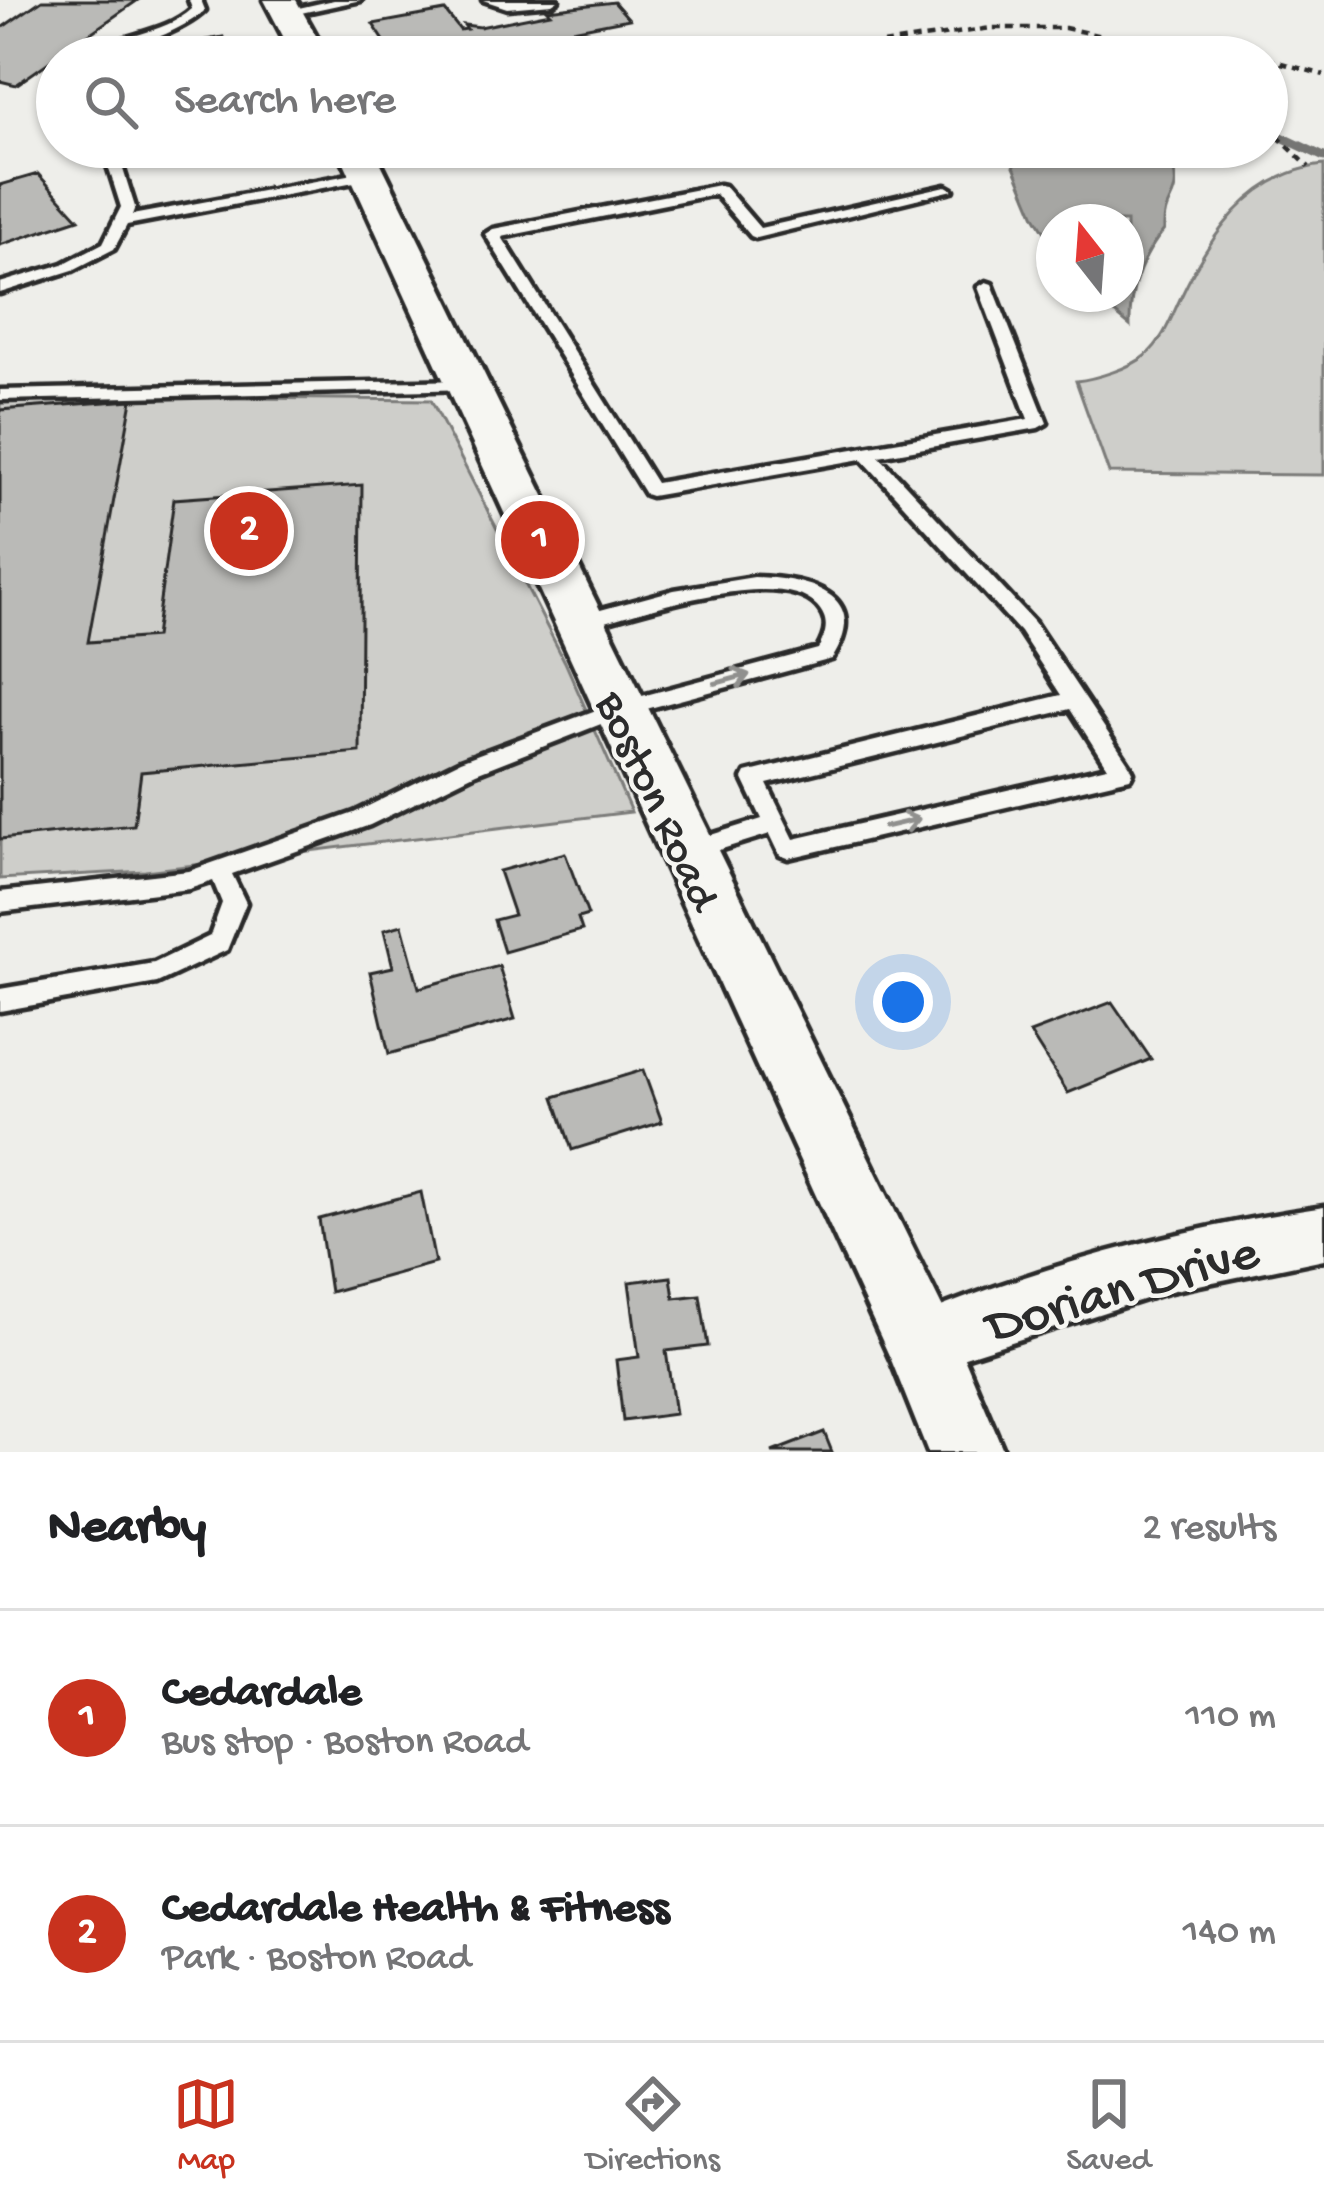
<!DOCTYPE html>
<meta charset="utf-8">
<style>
:root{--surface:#fff;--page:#f6f6f6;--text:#202124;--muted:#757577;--line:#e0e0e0;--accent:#c8321e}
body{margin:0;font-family:"Gochi Hand",sans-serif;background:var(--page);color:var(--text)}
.compass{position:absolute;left:1036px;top:204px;width:108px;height:108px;border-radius:50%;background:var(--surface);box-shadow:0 3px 9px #0004;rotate:343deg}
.you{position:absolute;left:903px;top:1002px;width:42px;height:42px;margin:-30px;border:9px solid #fff;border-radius:50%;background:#1a73e8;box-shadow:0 0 0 18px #1a73e833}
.badge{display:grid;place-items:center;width:78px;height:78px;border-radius:50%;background:var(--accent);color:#fff;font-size:39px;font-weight:700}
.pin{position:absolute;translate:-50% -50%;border:6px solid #fff;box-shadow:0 3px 12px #0006}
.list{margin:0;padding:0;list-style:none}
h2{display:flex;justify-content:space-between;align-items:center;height:156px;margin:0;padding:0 48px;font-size:51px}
h2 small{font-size:39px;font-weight:400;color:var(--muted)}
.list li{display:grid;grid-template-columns:78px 1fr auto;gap:36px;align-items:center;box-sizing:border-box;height:216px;padding:0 48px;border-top:3px solid var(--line)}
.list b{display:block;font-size:45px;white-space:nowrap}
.list p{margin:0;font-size:39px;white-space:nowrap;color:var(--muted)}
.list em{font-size:39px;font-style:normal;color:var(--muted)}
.icon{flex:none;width:66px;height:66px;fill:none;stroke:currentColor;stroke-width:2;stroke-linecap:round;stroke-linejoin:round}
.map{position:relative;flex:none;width:1324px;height:1452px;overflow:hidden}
.search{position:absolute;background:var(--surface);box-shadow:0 3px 9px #0004;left:36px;right:36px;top:36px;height:132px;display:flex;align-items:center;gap:30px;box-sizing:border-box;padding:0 42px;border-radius:66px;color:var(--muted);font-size:45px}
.sheet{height:588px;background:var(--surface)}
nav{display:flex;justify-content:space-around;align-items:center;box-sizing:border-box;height:168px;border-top:3px solid var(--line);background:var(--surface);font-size:33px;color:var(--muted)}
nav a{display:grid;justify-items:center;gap:6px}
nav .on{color:var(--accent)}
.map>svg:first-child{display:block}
</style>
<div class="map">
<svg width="1324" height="1452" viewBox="0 0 1324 1452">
<rect width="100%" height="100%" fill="#eeeeea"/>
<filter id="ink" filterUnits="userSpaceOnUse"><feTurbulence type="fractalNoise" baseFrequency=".00833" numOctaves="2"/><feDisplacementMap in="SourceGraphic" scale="24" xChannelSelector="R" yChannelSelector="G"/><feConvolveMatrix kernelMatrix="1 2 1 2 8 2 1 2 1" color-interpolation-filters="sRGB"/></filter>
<g filter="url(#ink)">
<path fill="#cececa" stroke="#7c7c7a" stroke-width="3" d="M1324,165V475L1109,473L1076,381C1095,379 1131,368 1146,355C1163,341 1171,318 1180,299C1209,237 1250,173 1324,165Z
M132,397L431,400L565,662L631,812L145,871L0,879V400Z"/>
<path fill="#a6a6a3" stroke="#757573" stroke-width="3" d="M1006,147H1166C1189,203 1162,191 1164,230C1141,258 1129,290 1130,326L1091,294H1126V222H1054V247L1035,216Z"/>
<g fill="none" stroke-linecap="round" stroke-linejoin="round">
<path stroke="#757573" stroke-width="9" d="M1267,130L1324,157"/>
</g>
<path fill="#babab7" stroke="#2b2b2b" stroke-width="3" d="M42,0H138L16,85L0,81V29Z
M614,2L629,19L459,52L463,57H395L373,24L445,11L460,30L467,29L464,25L480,27L550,13L547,10Z
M223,37L233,57L130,54Z
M38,174L79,219L0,245V185Z
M132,400L88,642L155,637L174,499L362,485L360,752L141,772L134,825L0,839V410Z
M565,853L588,915L578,918L582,930L504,952L494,920L514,915L499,871Z
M402,925L419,988L499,966L515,1019L389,1054L370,972L393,967L384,930Z
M1112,1002L1151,1059L1068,1093L1030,1033Z
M643,1070L662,1122L572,1150L554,1097Z
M421,1192L435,1263L330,1292L319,1219Z
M671,1277L674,1298L700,1295L708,1346L666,1351L675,1414L623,1421L616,1360L639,1357L629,1282Z
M824,1432L832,1452H772Z"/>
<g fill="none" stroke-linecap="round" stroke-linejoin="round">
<defs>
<path id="service" d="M189,0H201L205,10C186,30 114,57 86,57C118,33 162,36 192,9Z
M334,0H361L287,16L281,12Z
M483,0H558L552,4L507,8Z
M102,147H116L135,207L132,215L370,171L377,175L370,179L127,225L114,249L73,270L0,293V283L63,264L103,243L121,207Z
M719,185L724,186L760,228L946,186L953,190L756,238L751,236L715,194L502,237L656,483L1028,419L978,287L986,282L992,284L1047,423L1038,428L879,456L1034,622L1130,766L1133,772L1130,778L788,858L780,855L770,834L690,859L682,856L679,850L682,844L762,819L743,779L746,773L1061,695L1020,632L862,459L651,496L645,494L485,234L493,229ZM1070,709L1107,767L794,839L767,784Z
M467,380L473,381V389L0,400V390Z
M754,577C805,578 874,593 832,659L624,715L476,773L370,825L232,874L246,903L227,950L157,983L0,1011V989L154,963L210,936L222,903L213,881L189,889L0,912V892L189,871L354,813L460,761L612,704L818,649C827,633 830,620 817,606C778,564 628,616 578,630L568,623L571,618L674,590Z"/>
<path id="minor" d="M1324,1207V1259L1170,1291L921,1371L901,1363L893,1343L901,1323C1035,1267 1180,1228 1324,1207Z"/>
<path id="tertiary" d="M264,0H296L328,57H294Z
M337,147H373L947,1317L1004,1452H928L892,1362Z"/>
</defs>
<use href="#service" stroke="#2b2b2b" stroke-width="9"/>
<use href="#minor" stroke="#2b2b2b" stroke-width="9"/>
<use href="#tertiary" stroke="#2b2b2b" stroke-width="9"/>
<path stroke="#2b2b2b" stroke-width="4.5" stroke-dasharray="8 6" stroke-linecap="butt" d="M883,44L991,28H1065L1144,45L1258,57
M1267,59L1324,75
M1267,126L1309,167"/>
<use href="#service" fill="#f6f6f2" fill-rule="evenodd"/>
<use href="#minor" fill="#f6f6f2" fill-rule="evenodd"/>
<use href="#tertiary" fill="#f6f6f2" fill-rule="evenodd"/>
</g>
<defs><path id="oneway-shaft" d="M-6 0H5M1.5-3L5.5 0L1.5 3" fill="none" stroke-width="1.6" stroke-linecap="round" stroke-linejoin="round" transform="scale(3)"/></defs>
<g stroke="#90908e">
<use href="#oneway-shaft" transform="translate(732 679) rotate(-15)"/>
<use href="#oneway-shaft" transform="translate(902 823) rotate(-13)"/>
</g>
</g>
<g text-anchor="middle" stroke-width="9" stroke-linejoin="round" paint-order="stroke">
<g font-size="45" fill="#2b2b2b" stroke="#f6f6f2">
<text transform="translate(661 799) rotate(65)" y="16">Boston Road</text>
</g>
<g font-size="54" fill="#2b2b2b" stroke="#f6f6f2">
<text transform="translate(1121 1284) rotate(-16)" y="19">Dorian Drive</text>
</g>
</g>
</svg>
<svg class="compass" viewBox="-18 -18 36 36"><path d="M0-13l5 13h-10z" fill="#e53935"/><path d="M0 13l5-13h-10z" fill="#757577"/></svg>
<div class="you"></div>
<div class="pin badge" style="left:540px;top:540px">1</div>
<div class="pin badge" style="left:249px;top:531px">2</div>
<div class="search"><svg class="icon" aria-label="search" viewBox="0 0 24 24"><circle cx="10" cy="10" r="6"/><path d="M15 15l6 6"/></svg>Search here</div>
</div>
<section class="sheet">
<h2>Nearby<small>2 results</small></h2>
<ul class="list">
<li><span class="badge">1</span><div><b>Cedardale</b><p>Bus stop · Boston Road</p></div><em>110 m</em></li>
<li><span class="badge">2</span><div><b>Cedardale Health &amp; Fitness</b><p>Park · Boston Road</p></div><em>140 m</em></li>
</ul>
</section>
<nav>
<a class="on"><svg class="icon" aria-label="map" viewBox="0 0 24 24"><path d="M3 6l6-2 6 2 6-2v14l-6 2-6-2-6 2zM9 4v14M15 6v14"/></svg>Map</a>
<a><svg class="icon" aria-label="directions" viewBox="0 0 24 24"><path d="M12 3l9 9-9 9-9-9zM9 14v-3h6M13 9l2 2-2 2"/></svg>Directions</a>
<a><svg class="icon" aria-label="saved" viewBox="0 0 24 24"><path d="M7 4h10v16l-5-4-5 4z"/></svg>Saved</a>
</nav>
